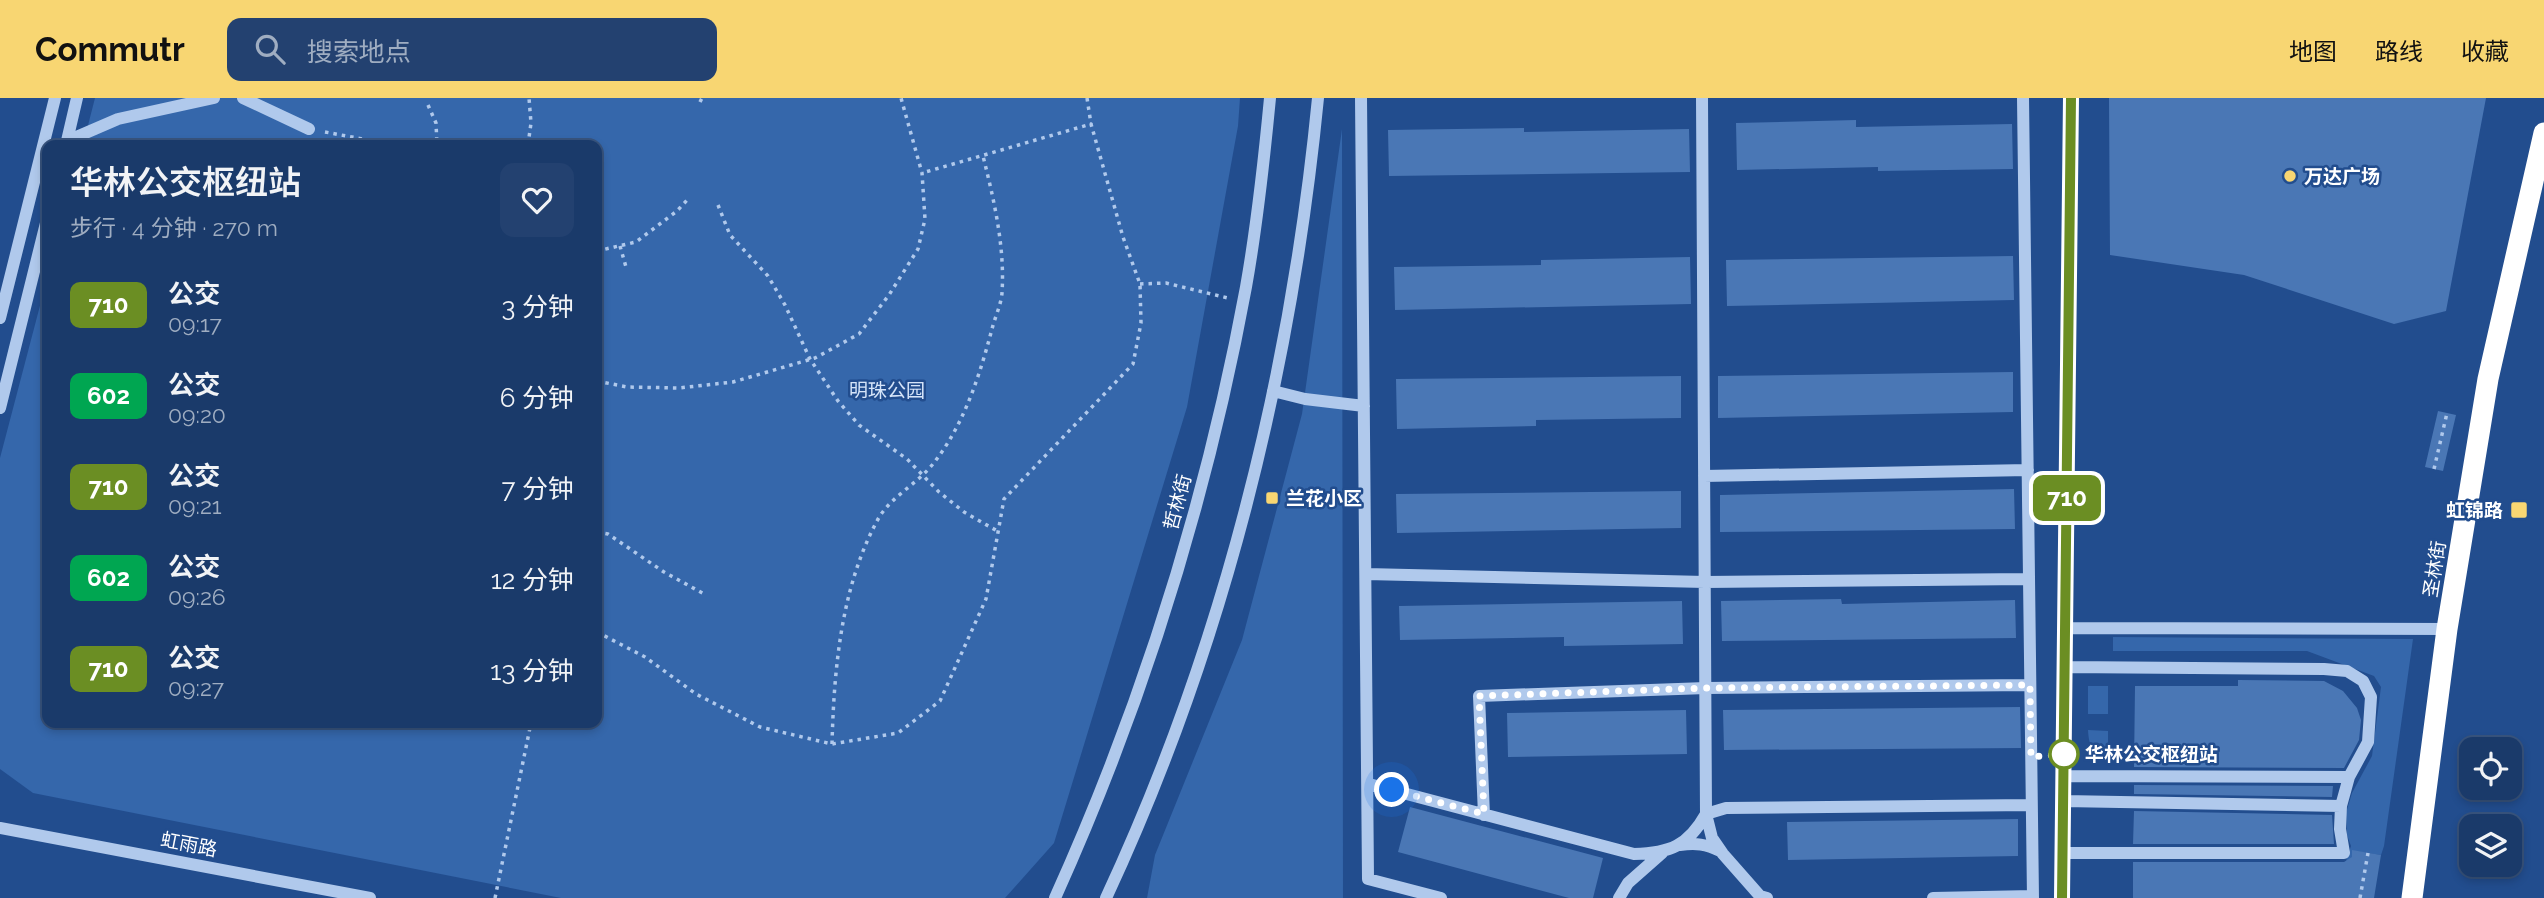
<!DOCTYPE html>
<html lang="zh">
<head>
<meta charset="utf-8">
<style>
  :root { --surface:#1a3a6a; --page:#234170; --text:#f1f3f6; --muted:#9fadc1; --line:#38547e; --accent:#f8d672 }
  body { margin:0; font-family:Raleway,"Noto Sans SC",sans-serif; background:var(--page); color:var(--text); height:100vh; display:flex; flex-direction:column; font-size:26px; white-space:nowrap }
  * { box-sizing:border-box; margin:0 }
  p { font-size:23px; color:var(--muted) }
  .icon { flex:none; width:38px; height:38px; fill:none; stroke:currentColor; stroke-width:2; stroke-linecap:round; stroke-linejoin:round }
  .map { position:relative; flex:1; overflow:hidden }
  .side { position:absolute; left:42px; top:42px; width:560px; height:588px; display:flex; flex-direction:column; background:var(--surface); border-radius:14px; box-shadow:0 4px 10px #0003,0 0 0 2px var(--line) }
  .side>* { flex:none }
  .badge { padding:0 14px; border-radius:10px; font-size:24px; line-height:46px }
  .controls { position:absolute; left:2459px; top:639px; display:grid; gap:14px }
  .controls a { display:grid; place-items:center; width:63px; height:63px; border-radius:14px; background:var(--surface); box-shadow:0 4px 10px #0003,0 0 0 2px var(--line); font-size:35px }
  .you { position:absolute; width:35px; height:35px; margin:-18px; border:5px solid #fff; border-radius:50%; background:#1a73e8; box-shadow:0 0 0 10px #1a73e833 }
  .map>.badge { position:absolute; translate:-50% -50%; box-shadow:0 0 0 4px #fff }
  .round { display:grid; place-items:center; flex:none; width:74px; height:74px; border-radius:14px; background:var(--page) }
  .head { display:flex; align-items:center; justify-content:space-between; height:119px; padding:0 28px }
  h1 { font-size:33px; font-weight:600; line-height:52px }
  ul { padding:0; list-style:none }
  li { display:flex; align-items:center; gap:21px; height:91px; padding:0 28px }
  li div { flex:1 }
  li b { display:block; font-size:26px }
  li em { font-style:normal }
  li .badge { min-width:77px; font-weight:700; text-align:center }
  header { display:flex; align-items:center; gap:42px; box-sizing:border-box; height:98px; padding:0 35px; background:var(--accent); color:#111 }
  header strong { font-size:33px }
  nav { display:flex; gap:38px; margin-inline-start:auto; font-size:24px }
  .search { width:490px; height:63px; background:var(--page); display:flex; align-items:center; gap:18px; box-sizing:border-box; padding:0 24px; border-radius:14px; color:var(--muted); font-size:26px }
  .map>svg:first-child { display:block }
</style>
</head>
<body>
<header>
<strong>Commutr</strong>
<div class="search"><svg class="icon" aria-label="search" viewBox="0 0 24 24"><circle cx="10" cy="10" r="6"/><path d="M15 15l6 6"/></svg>搜索地点</div>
<nav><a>地图</a><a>路线</a><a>收藏</a></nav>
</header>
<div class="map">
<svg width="2544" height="800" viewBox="0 0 2544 800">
  <rect width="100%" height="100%" fill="#224d8e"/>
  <path fill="#3567ab" d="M95 0H1240L1238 28 1187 309 1054 745 1005 800H561L33 695 0 671V360L47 181V625H597V47H83Z
    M1342 31 1343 800H1147L1155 757 1242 542 1302 316Z
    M2113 539 2413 541 2384 748 2381 757 2354 753 2346 800H2334L2351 748 2347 737 2346 715 2352 695 2372 658 2381 589 2374 578 2307 553H2113Z
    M2088 588H2108V616H2088Z
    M2088 632 2108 633V663C2092 656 2089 648 2088 632Z"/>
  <path fill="#4a77b5" d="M2109 0H2486L2446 213 2394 226 2244 177 2110 157Z
    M1856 22V29L2012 26 2013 71 1878 73V69L1737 72 1736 25Z
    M1524 30V34L1689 31 1690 74 1389 78 1388 32Z
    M2013 158 2014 202 1727 208 1726 162Z
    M1690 159 1691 206 1395 212 1394 169 1541 167V162Z
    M2013 274V314L1718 320V278Z
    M1681 278V320L1536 322V328L1397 331 1396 281Z
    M2438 313 2456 317 2443 373 2425 369Z
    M2014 391 2015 431 1720 434V397Z
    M1681 393V430L1397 435 1396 396Z
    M1841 501 1842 506 2015 502 2016 540 1722 543 1721 503Z
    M1682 503 1683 546 1564 548V539L1400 542 1399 508Z
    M2238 582 2324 583 2343 593 2357 610 2361 622 2359 642 2344 670 2134 669 2135 588H2238Z
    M2020 609 2021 650 1724 652 1723 612Z
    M1686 612 1687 656 1508 659 1507 615Z
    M2134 687 2333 688 2332 699 2134 696Z
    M1410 709 1603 760 1593 800H1569L1398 754Z
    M2134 713 2332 717 2334 746H2133Z
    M2018 721V758L1788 762 1787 724Z
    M2352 752 2381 757 2374 800H2133V764H2344L2352 759Z"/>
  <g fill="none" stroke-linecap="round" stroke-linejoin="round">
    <path stroke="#b0c9ec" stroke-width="3.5" stroke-dasharray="3.5 5" stroke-linecap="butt" d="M1087 0 1091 26
      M700 4 702 0
      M428 7 436 25 437 47
      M325 34 395 47
      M528 47 531 25 529 0
      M718 107 730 137 768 178 785 207 810 261 838 303 859 327 907 361 939 394 964 414 999 434
      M620 148 626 169
      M597 153 636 144 677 113 689 100
      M1140 186 1166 185 1228 200
      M597 283 627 289 679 290 733 284 815 260 859 236 889 197 918 151 925 121 922 75 901 0
      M2434 371 2447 315
      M597 434 608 436 664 474 706 497
      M597 534 645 559 696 596 760 629 832 646 898 635 940 603 986 501 1004 401 1133 266 1141 225 1140 186 1123 139 1091 26 922 75
      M832 646C834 571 841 490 877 423 890 398 920 385 936 362 965 324 980 276 992 231 995 219 1001 207 1002 195 1005 149 994 102 983 58
      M495 800 531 625
      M2360 800 2368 755"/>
    <path stroke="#b0c9ec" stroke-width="12" d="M243 0 309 31
      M1361 0 1368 781 1441 800
      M2023 0 2033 800
      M67 43 118 21 214 0
      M66 47 77 0
      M0 220 55 0
      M1273 293 1305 301 1364 308
      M0 310 47 121
      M1704 378 2028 372
      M1366 476 1705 484 2029 481
      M2065 530 2447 531
      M2064 678 2349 679
      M1369 686 1634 756C1670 755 1688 748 1706 716L1702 0
      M2064 703 2341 708
      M1484 717 1479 598 1706 590 2030 587
      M0 730 370 800
      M1680 747C1696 745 1706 746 1720 753
      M2063 755H2344L2340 731 2341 708 2349 679 2368 644 2371 599 2363 583 2347 573 2324 571 2065 569
      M1055 800C1143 605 1207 400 1246 189 1257 127 1264 63 1270 0
      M1106 800C1223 549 1291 276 1318 0
      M1619 800 1628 785 1662 755
      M1767 800 1760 798 1723 756 1712 740 1706 716 1726 710 2031 707
      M1933 800 2033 798
      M2062 800 2071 0"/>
    <path stroke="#fff" stroke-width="21" d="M2412 800 2447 531 2488 281 2544 35"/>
  </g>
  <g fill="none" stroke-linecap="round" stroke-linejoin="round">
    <g stroke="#fff" stroke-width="16">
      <path id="line" d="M2062 800 2071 0"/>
    </g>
    <use href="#line" stroke="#6b8e23" stroke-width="10"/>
    <path stroke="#fff" stroke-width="7" stroke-dasharray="0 12.6" d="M1392 692 1484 716 1479 598 1706 590 2030 587 2031 659 2064 656"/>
  </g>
  <g fill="#f8d672" stroke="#224d8e" stroke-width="2.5">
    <circle cx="2290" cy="78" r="7"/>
    <rect x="1265" y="393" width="14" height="14" rx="3.5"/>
    <rect x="2510" y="403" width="18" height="18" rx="3.5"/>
  </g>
  <circle fill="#fff" stroke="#6b8e23" stroke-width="3.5" cx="2064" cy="656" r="14"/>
  <g text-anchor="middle" stroke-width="5" stroke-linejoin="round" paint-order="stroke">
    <g font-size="19" font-weight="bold" fill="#fff" stroke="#224d8e" text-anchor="start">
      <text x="2304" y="85">万达广场</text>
      <text x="1286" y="407">兰花小区</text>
      <text x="2503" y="419" text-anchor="end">虹锦路</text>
    </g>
    <g font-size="19" fill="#d5e4f9" stroke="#224d8e">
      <text x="887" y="299">明珠公园</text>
    </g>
    <g font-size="19" fill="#fff" stroke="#224d8e">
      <text transform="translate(1177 404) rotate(-75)" y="7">哲林街</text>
      <text transform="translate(2434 471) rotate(-81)" y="7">圣林街</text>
      <text transform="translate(189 746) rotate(11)" y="7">虹雨路</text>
    </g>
    <g font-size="19" font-weight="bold" fill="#fff" stroke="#224d8e" text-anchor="start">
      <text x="2085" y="663">华林公交枢纽站</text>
    </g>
  </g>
</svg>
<div class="controls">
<a><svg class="icon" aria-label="locate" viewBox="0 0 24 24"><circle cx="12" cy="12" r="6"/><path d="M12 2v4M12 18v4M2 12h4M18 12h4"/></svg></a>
<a><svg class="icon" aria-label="layers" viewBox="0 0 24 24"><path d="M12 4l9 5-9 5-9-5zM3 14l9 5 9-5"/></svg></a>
</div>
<div class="you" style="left:1392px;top:692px"></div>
<b class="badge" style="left:2067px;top:400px;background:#6b8e23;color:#fff">710</b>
<section class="side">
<div class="head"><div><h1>华林公交枢纽站</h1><p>步行 · 4 分钟 · 270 m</p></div><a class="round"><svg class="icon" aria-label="heart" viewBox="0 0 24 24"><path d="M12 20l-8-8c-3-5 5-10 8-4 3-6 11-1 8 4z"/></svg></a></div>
<ul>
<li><span class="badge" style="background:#6b8e23;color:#fff">710</span><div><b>公交</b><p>09:17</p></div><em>3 分钟</em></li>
<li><span class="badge" style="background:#00a651;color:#fff">602</span><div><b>公交</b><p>09:20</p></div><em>6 分钟</em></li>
<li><span class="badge" style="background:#6b8e23;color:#fff">710</span><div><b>公交</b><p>09:21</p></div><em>7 分钟</em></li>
<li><span class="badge" style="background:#00a651;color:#fff">602</span><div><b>公交</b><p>09:26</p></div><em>12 分钟</em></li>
<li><span class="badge" style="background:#6b8e23;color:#fff">710</span><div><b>公交</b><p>09:27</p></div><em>13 分钟</em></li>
</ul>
</section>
</div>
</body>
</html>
